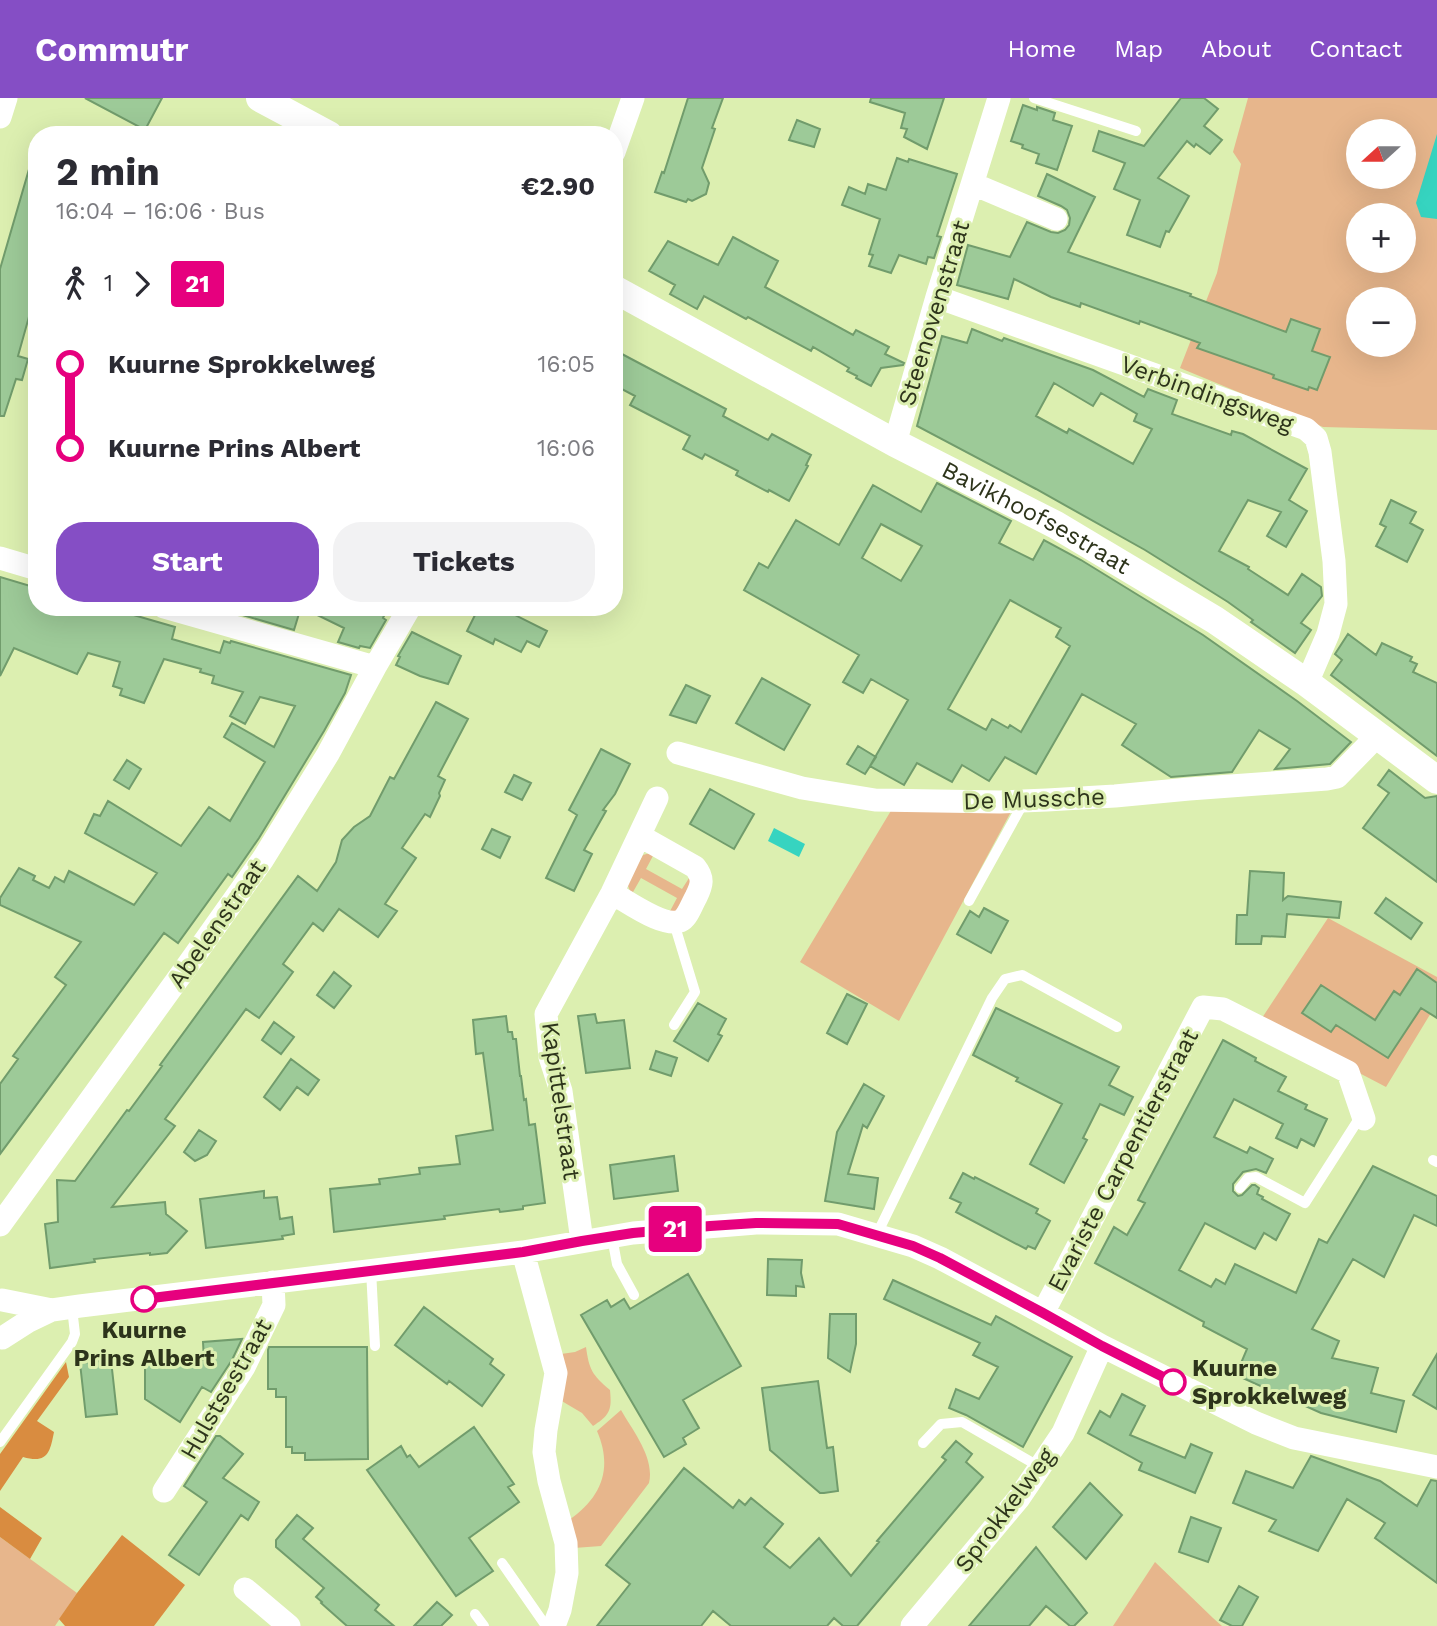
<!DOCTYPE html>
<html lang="en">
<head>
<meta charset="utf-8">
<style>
  :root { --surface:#fff; --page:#f2f2f3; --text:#2b2b33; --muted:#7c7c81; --accent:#854ec5 }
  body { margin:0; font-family:"Work Sans",sans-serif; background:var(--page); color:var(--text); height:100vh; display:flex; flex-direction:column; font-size:26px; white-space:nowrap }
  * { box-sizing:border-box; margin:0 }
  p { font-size:23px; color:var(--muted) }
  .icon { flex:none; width:38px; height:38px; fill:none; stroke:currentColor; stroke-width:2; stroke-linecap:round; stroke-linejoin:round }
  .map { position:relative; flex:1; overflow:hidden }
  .side { position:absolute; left:28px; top:28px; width:595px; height:490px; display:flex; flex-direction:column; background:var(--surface); border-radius:28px; box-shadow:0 7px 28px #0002 }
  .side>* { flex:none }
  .badge { padding:0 14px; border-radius:5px; font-size:24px; line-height:46px }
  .needle { width:46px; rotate:249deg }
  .tools { position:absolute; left:1346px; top:21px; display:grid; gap:14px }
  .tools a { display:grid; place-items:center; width:70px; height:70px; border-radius:50%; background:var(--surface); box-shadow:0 7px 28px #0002; font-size:35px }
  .map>.badge { position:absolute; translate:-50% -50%; box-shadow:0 0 0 4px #fff }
  .legs { display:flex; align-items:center; gap:10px; height:77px; padding:0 28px; font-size:23px }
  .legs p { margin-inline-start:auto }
  .summary { display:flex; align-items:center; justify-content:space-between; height:119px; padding:0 28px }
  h1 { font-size:38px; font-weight:700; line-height:52px }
  .action { display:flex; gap:14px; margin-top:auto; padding:14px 28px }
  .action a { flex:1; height:80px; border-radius:28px; background:var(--accent); color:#fff; font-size:28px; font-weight:700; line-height:80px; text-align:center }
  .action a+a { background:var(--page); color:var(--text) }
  ul { padding:0 28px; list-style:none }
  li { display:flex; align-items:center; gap:24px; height:84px; font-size:26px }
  li i { display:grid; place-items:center; width:10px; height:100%; margin:0 9px; background:currentColor }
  li i::after { content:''; width:18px; height:18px; margin:-9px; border:5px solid; border-radius:50%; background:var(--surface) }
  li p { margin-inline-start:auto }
  li:first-child i { background:linear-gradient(#0000 50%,currentColor 0) }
  li:last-child i { background:linear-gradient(currentColor 50%,#0000 0) }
  header { display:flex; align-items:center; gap:42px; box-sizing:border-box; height:98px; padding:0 35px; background:var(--accent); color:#fff }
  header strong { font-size:33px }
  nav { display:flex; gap:38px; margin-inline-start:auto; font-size:24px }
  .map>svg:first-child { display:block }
</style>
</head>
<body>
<header>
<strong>Commutr</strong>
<nav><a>Home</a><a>Map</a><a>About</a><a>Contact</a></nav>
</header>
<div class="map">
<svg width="1437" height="1528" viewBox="0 0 1437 1528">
  <rect width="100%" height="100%" fill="#dcefb0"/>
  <path fill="#e7b68c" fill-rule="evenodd" d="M1248 0H1437V332L1323 329 1180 270 1217 175 1241 66 1233 54ZM1358 33H1404V79H1358ZM1358 117H1404V163H1358ZM1358 201H1404V247H1358Z
    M1013 710 899 923 800 864 892 711Z
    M650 755 654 756 646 771 682 791 691 777 694 779 680 815H669L677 800 641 780 633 794 630 793 627 785 643 757Z
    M1328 820 1437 879V905L1386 989 1260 923Z
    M586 1249C589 1271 592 1277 610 1292 612 1312 610 1317 593 1328L582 1315 560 1302 561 1256 575 1254Z
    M621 1312C633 1333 655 1360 649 1385L601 1448 574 1450 569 1422C602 1399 613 1370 597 1333Z
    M0 1439 77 1495 55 1528H0Z
    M1155 1464 1213 1520 1222 1528H1113Z"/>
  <path fill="#d98c40" d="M66 1264 69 1279 37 1323 54 1334C50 1354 48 1366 23 1359L0 1393V1356Z
    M0 1409 42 1440 30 1461 0 1439Z
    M122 1437 185 1487 154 1528H65L59 1521 77 1495Z"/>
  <path fill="#36d4c0" d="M1437 36V121L1421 119 1416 105Z
    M774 730 805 746 799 759 768 743Z"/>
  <path fill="#9dca98" stroke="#719c6c" stroke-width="2" fill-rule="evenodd" d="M85 0H162L145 32Z
    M688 0H723L712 30 715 31 702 70 709 85 706 96 692 103 688 101 686 104 655 94 662 74 664 75Z
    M871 0H944L927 51 904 39 907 31 901 30 905 15 870 4Z
    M1181 0H1204L1218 11 1204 28 1222 42 1210 56 1196 46 1194 49 1187 43 1158 80 1189 98 1169 134 1166 133 1160 149 1127 137 1140 102 1114 91 1125 65 1093 53 1099 33 1144 48Z
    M1023 7 1037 12V9L1055 15 1053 22 1072 28 1057 72 1036 65 1039 56 1022 50 1023 47 1011 43Z
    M797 22 820 31 814 49 789 42Z
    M897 60 908 64 909 61 957 76 937 138 941 139 934 160 928 159 926 166 899 157 891 175 869 168 873 157 869 156 880 121 842 107 849 89 865 96 868 86 886 92Z
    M32 61 37 62V190L18 258 28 261 22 282 16 281 4 318H0V171Z
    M1047 76 1095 99 1068 154 1191 196 1190 198 1286 234 1291 221 1320 231 1312 253 1330 259 1317 292 1309 289 1308 292 1273 280 1274 277 1197 250 1200 245 1140 223 1139 226 1081 205 1080 209 1051 199 1014 181 1008 201 957 187 968 147 1010 159 1027 124 1051 134 1058 135 1065 132 1069 127 1070 120 1067 112 1061 108 1038 98Z
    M733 139 778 163 765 189 853 237 856 232 889 249 885 256 904 265 903 267 881 270 871 288 856 280 857 278 847 273 849 270 813 249 811 253 748 219 746 221 704 198 697 211 670 196 675 187 649 173 668 143 718 167Z
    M972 231 1002 243 1004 240 1093 272 1144 299 1148 291 1177 302 1172 316 1231 337 1232 333 1243 336 1307 371 1289 402 1307 413 1286 449 1267 438 1281 414 1248 402 1219 453 1249 469 1248 471 1288 497 1302 476 1321 489 1322 498 1301 525 1311 532 1295 555 1251 524 1253 522 1228 504 1145 452 1036 391 917 328 942 238 967 245ZM1054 285 1093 308 1101 295 1137 316 1134 323 1152 331 1133 366 1069 331 1067 335 1036 318Z
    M620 255 726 311 723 318 768 342 772 336 811 357 806 367 808 368 789 403 769 392 768 394 736 377 738 373 705 356 702 361 683 351 690 338 630 307 635 298 614 287V266Z
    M937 385 1011 423 999 445 1033 462 1044 442 1081 462 1203 537 1297 603 1351 644 1330 666 1275 671 1290 651 1259 632 1232 674 1171 679 1122 647 1136 626 1082 596 1036 676 1005 659 989 683 962 667 952 684 917 665 904 687 870 668 908 602 871 581 863 595 843 584 859 557 744 492 759 465 768 470 796 422 839 447 873 387 921 414ZM881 426 922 448 901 483 862 460ZM1010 502 1061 530 1056 539 1070 548 1021 634 1010 627 1008 630 992 621 986 632 948 611Z
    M1391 402 1416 414 1410 425 1423 432 1407 464 1376 448 1386 429 1380 426Z
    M0 479 37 490V509H106L175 529 172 541 220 555 224 543 230 545 231 543 351 577 345 595 324 633 259 740 232 779 228 776 178 845 164 835 0 1056V986L18 961 13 958 66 887 55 879 81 844 0 807V800L19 770 35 778 33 782 49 790 55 779 64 784 69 773 134 807 157 775 85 735 94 716 100 718 108 703 181 748 209 709 230 723 265 664 224 639 232 625 274 649 295 608 260 599 245 626 230 618 243 594 212 585 214 578 200 574 201 571 164 561 144 605 120 597 122 591 113 588 120 564 88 555 77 576 14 550 0 578Z
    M241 509H388L383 520 386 522 370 550 360 548 359 550 338 544 344 530 301 509 294 532 239 516Z
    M479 509H499L547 533 539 549 527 543 521 554 495 541 493 546 467 533Z
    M412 534 461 558 448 586 420 578 396 567 400 559 398 558Z
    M1348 536 1376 557 1382 545 1412 559 1410 563 1417 566 1413 574 1437 585V658L1331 577 1342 562 1335 556Z
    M762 580 810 607 784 652 736 625Z
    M686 587 710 598 696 625 670 617Z
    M436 604 468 621 438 678 445 682 439 695 440 698 430 719 425 716 402 750 416 760 385 806 397 813 378 839 339 811 323 833 313 825 283 866 293 874 259 920 246 911 165 1021 175 1028 112 1109 165 1104 166 1116 187 1133 167 1155 150 1157V1155L94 1161 95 1164 50 1170 45 1126 58 1124 57 1082 75 1083 127 1012 129 1013 162 968 160 967 298 778 317 793 336 764 342 742 354 729 370 718 390 679 394 681Z
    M858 648 876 659 865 676 847 666Z
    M601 651 630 666 615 696 603 712 606 713 584 752 592 756 574 793 546 780 577 717 569 712Z
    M127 662 141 671 129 691 114 682Z
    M1389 672 1425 700 1437 698V784L1363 730 1389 695 1378 687Z
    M514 677 531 685 522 702 505 694Z
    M710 691 754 716 734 751 690 726Z
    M492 731 510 739 500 760 482 751Z
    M1250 773 1284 775 1283 802 1288 798 1341 804 1339 820 1287 816 1285 839 1262 838 1261 846H1236L1237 817H1247Z
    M1386 800 1422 825 1411 841 1375 815Z
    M984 810 1008 823 991 855 957 836 970 813 979 819Z
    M1417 871 1437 885V920L1421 910 1388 960 1336 927 1331 934 1302 915 1321 887 1375 922 1394 893 1400 897Z
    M334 874 351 888 334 910 317 897Z
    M847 896 867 906 847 946 827 935Z
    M698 905 726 921 718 936 722 938 708 963 674 943Z
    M996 910 1119 969 1109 987 1133 999 1124 1017 1100 1006 1083 1040 1087 1042 1064 1085 1030 1066 1062 1006 1016 983 1018 980 973 957Z
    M595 916 597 925 624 922 630 970 586 975 578 918Z
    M506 918 508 934H512L513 941H516L520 978H521L524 1002 526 1001 529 1027 535 1026 545 1105 523 1108V1111L500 1114 499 1111 444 1118 445 1121 334 1134 330 1091 380 1086 379 1081 420 1076 419 1070 460 1066 456 1038 493 1032 483 955 476 956 473 922Z
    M274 924 294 939 281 956 262 942Z
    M1223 942 1256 960 1255 963 1286 979 1278 993 1307 1007 1305 1011 1327 1021 1314 1048 1301 1041 1297 1050 1276 1040 1283 1026 1234 1001 1214 1039 1247 1055 1250 1049 1273 1061 1266 1075 1256 1071 1243 1074 1233 1086V1093L1238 1098 1242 1097 1252 1087H1255L1259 1090 1257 1096 1263 1099 1262 1101 1290 1116 1276 1142 1264 1135 1255 1151 1205 1125 1179 1172 1211 1189 1216 1181 1225 1186 1235 1166 1296 1195 1319 1141 1327 1145 1373 1068 1437 1098V1128L1414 1117 1384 1179 1353 1161 1312 1231 1339 1243 1332 1260 1378 1270 1371 1295 1404 1303 1396 1334 1321 1315 1236 1277 1247 1251 1203 1228 1204 1224 1095 1165 1114 1129 1127 1137 1145 1105 1138 1102Z
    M656 953 677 960 671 978 650 971Z
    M291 961 319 982 308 997 297 989 280 1012 264 999Z
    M864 986 884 998 867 1030 863 1027 848 1076 878 1080 874 1111 825 1103 837 1034Z
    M199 1032 216 1043 207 1057 195 1063 184 1054Z
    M674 1058 678 1093 614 1101 610 1067Z
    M963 1075 974 1081 975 1079 1038 1111 1036 1115 1050 1123 1035 1151 1028 1148 1026 1151 956 1114 961 1105 950 1100Z
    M264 1093V1100L277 1099 280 1121 292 1119 294 1136 282 1138 283 1141 206 1150 200 1101Z
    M768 1161 802 1162 801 1175 804 1189 796 1188V1198L767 1197Z
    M688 1176 741 1268 683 1302 699 1330 683 1340 686 1346 664 1359 581 1217 607 1202 611 1209 624 1201 630 1211Z
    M893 1182 991 1227 996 1218 1072 1259 1023 1349 966 1317 949 1310 956 1291 979 1301 998 1269 973 1257 980 1245 884 1201Z
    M424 1209 493 1261 490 1266 504 1277 482 1308 449 1283 447 1286 395 1247Z
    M830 1216H856V1246L850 1274 828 1260Z
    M242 1241 232 1262 211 1294 202 1289 180 1324 145 1301V1261L204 1262 203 1244Z
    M269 1249H367L368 1361 305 1362V1355H292V1349H286V1299H276V1291H268V1252Z
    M1437 1256V1311L1413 1297Z
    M111 1262 117 1316 86 1319 80 1265Z
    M818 1283 827 1350 833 1349 838 1393 824 1395H820L770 1352 762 1290Z
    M1122 1296 1145 1308 1130 1337 1185 1360 1191 1346 1212 1355 1195 1395 1139 1372 1142 1365 1088 1335 1100 1313 1110 1319Z
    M474 1329 514 1386 508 1389 519 1404 469 1440 493 1473 456 1498 367 1372 401 1348 407 1359 410 1357 419 1369Z
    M216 1338H220L243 1356 223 1380 259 1404 248 1422 241 1417 199 1477 169 1457 207 1404 184 1388Z
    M956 1343 972 1356 966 1364 983 1379 857 1528H843L834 1520 827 1528H731L713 1513 701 1528H597L630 1486 606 1467 684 1370 733 1410 739 1402 745 1407 751 1400 783 1426 764 1449 790 1470 819 1440 851 1478 879 1444 877 1443 946 1362 942 1359Z
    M1311 1358 1380 1383 1417 1408 1431 1382 1437 1383V1485L1375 1440 1385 1425 1347 1401 1318 1453 1269 1433 1276 1422 1233 1405 1246 1373 1293 1390Z
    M1090 1385 1122 1417 1086 1461 1053 1429Z
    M297 1417 313 1430 303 1441 379 1507 375 1512 394 1528H347L321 1505 322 1504 316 1499 324 1490 276 1449V1442Z
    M1191 1419 1221 1430 1208 1464 1179 1454Z
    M1036 1449 1087 1515 1074 1528H1070L1046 1508 1029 1528H969Z
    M1239 1488 1258 1499 1242 1528H1232L1220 1522Z
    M437 1504 452 1517 441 1528H414Z"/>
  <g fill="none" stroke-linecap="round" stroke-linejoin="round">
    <path stroke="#fff" stroke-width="10" d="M1034 0 1136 33
      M969 803 1020 711 1021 703
      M674 927 695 894 674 825
      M1433 1062 1437 1064
      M1240 1090 1248 1080 1256 1079 1305 1105 1362 1016
      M877 1136 992 900 1005 881 1022 877 1117 929
      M612 1139 617 1166 634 1197
      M371 1172 375 1248
      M0 1344 72 1244 75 1236 72 1210
      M923 1345 941 1326 962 1324 1040 1369
      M502 1465 546 1528
      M475 1516 484 1528"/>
    <path stroke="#fff" stroke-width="23" d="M0 19 6 0
      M614 54 633 0
      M973 86 1056 121
      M937 199 1306 331 1316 340 1320 354 1334 463 1336 506 1328 536 1307 585
      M895 345 937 199 999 0
      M0 460 37 471
      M164 509 375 569
      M678 655 802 690 875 702 1000 704 1047 702 1115 698 1189 691 1327 681 1337 679 1377 638
      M612 795C627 803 666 832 682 822 688 818 692 806 696 799 702 787 704 780 695 769L640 738
      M0 1127 185 871 263 761 328 656 375 569 410 509
      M582 1143 561 993 550 959 546 916 612 795 657 700
      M523 1154 556 1275 546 1332 544 1354 549 1383 566 1445 567 1475 560 1512 554 1528
      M2 1202 52 1212
      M1043 1215 1203 909 1223 911 1348 974 1364 1021
      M2 1240 27 1224 52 1212 80 1208 523 1154 633 1135 756 1125 838 1126 913 1148 940 1160 1043 1215 1102 1248 1256 1325 1294 1340 1437 1369
      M164 1393 244 1269 274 1207 273 1184
      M245 1491 289 1528
      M912 1528 1019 1400 1063 1335 1102 1248"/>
    <g stroke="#fff" stroke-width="28">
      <path d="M260 0 329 37"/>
      <path id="s1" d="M614 191 895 345 1056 427 1215 522 1307 585 1437 682"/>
    </g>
  </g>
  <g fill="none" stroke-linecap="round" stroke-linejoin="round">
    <g stroke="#fff" stroke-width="16">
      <path id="line-1" d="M144 1201 523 1154 582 1143 633 1135 710 1128 756 1125 838 1126 913 1148 940 1160 1043 1215 1102 1248 1173 1284"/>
    </g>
    <use href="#line-1" stroke="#e6007e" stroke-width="10"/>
  </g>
  <g fill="#fff" stroke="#e6007e" stroke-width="3.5">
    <circle cx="144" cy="1201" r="12"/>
    <circle cx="1173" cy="1284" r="12"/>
  </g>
  <g text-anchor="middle" stroke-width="6" stroke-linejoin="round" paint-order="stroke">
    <g font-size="24" fill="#2d341b" stroke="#dcefb0">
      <text transform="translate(934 215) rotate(-73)" y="8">Steenovenstraat</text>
      <text transform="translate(1207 296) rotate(20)" y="8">Verbindingsweg</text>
      <text dy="8" stroke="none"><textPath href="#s1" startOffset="480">Bavikhoofsestraat</textPath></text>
      <text transform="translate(1034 701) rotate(-2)" y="8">De Mussche</text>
      <text transform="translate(217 826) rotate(-55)" y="8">Abelenstraat</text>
      <text transform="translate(561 1003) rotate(82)" y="8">Kapittelstraat</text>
      <text transform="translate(1123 1062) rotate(-62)" y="8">Evariste Carpentierstraat</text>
      <text transform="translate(226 1291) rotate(-60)" y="8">Hulstsestraat</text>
      <text transform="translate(1005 1412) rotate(-53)" y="8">Sprokkelweg</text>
    </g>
    <g font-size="24" font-weight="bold" fill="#2d341b" stroke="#dcefb0">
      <text x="144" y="1240">Kuurne<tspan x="144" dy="28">Prins Albert</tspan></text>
      <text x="1192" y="1278" text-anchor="start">Kuurne<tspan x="1192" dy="28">Sprokkelweg</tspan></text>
    </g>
  </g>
</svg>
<div class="tools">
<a><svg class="needle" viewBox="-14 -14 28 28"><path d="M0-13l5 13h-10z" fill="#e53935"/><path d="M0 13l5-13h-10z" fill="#7c7c81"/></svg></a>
<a>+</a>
<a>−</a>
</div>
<b class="badge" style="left:675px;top:1131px;background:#e6007e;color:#fff">21</b>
<section class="side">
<div class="summary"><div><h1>2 min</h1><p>16:04 – 16:06 · Bus</p></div><b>€2.90</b></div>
<div class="legs"><svg class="icon" aria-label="walk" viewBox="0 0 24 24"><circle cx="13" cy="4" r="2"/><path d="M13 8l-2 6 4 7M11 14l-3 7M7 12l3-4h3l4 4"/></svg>1<svg class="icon" aria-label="forward" viewBox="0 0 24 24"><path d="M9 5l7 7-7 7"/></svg><b class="badge" style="background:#e6007e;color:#fff">21</b></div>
<ul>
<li><i style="color:#e6007e"></i><b>Kuurne Sprokkelweg</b><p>16:05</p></li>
<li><i style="color:#e6007e"></i><b>Kuurne Prins Albert</b><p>16:06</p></li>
</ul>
<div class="action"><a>Start</a><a>Tickets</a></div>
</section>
</div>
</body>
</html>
